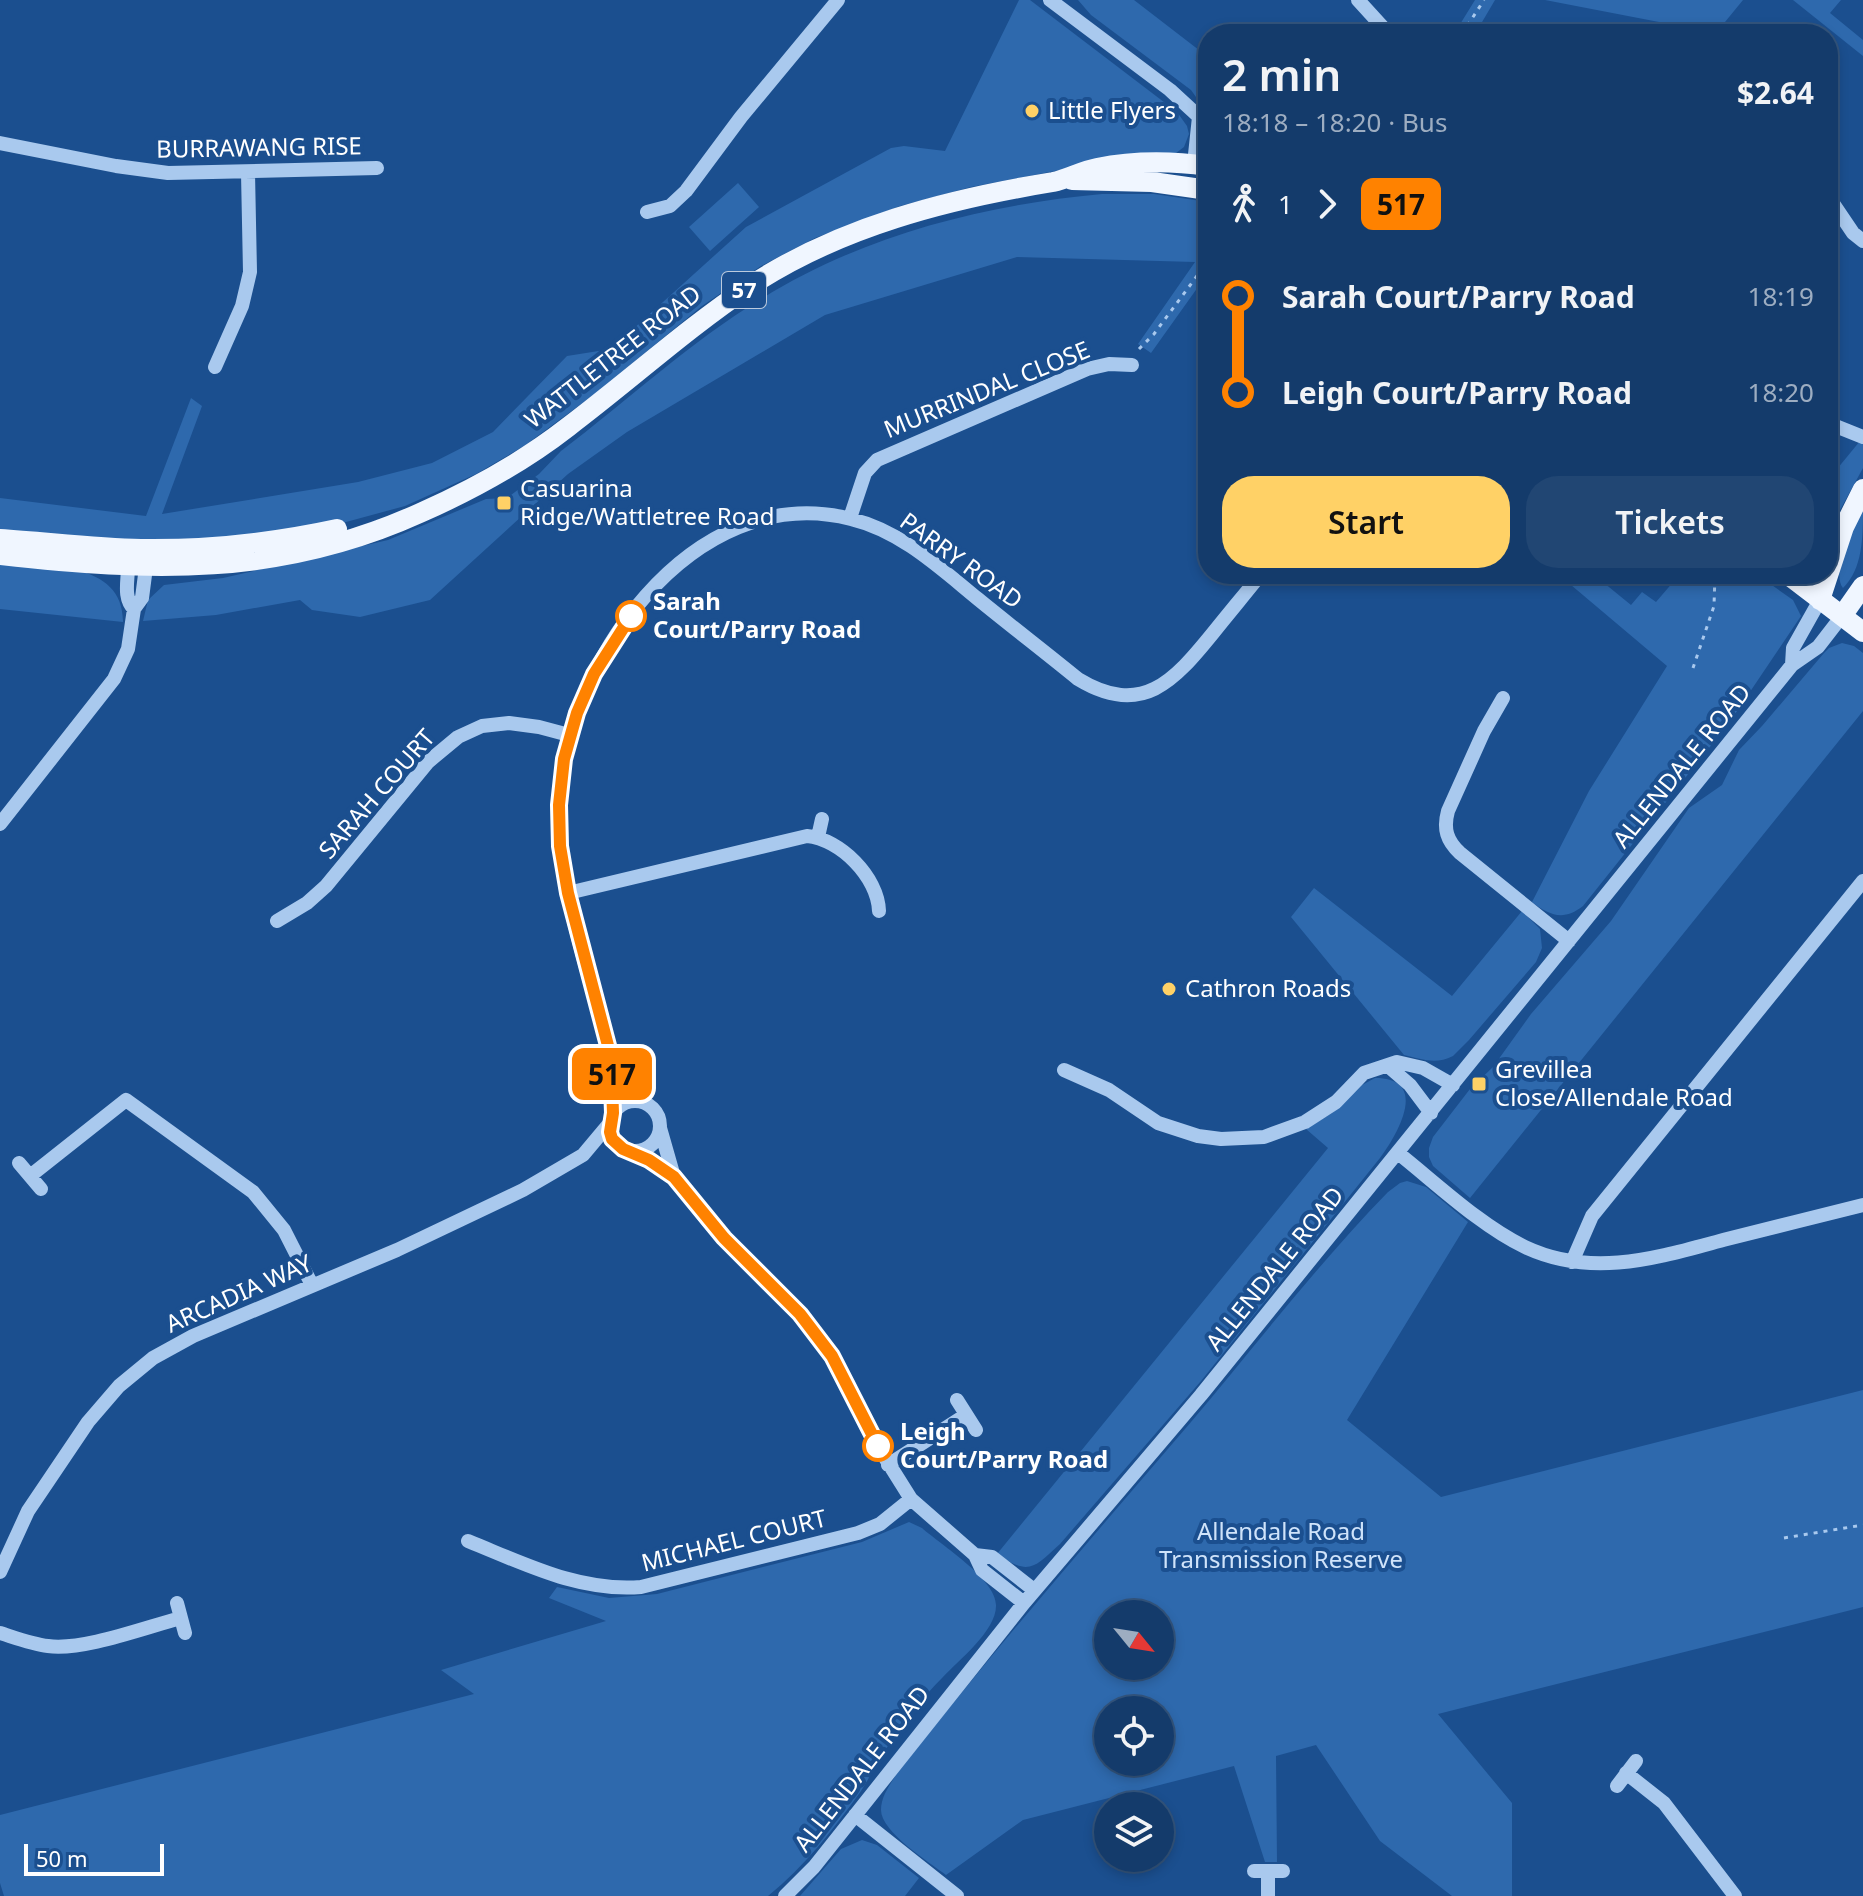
<!DOCTYPE html>
<html lang="en">
<head>
<meta charset="utf-8">
<style>
  :root { --surface:#143b6b; --page:#214673; --text:#f1f3f6; --muted:#9dadc1; --line:#33557e; --accent:#ffd166 }
  body { margin:0; font-family:"Noto Sans",sans-serif; background:var(--page); color:var(--text); height:100vh; display:flex; flex-direction:column; font-size:30px; white-space:nowrap }
  * { box-sizing:border-box; margin:0 }
  p { font-size:26px; color:var(--muted) }
  .icon { flex:none; width:44px; height:44px; fill:none; stroke:currentColor; stroke-width:2; stroke-linecap:round; stroke-linejoin:round }
  .map { position:relative; flex:1; overflow:hidden }
  .panel { position:absolute; left:1198px; top:24px; width:640px; height:560px; display:flex; flex-direction:column; background:var(--surface); border-radius:32px; box-shadow:0 4px 12px #0003,0 0 0 2px var(--line) }
  .panel>* { flex:none }
  .badge { padding:0 16px; border-radius:12px; font-size:28px; line-height:52px }
  .needle { width:52px; rotate:120deg }
  .fabs { position:absolute; left:1094px; top:1600px; display:grid; gap:16px }
  .fabs a { display:grid; place-items:center; width:80px; height:80px; border-radius:50%; background:var(--surface); box-shadow:0 4px 12px #0003,0 0 0 2px var(--line); font-size:40px }
  .scale { position:absolute; left:24px; bottom:20px; width:140px; box-sizing:border-box; padding-left:8px; border:4px solid #fff; border-top:0; font-size:22px; line-height:28px; white-space:nowrap; color:#fff; -webkit-text-stroke:6px #1b4f8f; paint-order:stroke }
  .map>.badge { position:absolute; translate:-50% -50%; box-shadow:0 0 0 4px #fff }
  .legs { display:flex; align-items:center; gap:12px; height:88px; padding:0 24px; font-size:26px }
  .legs p { margin-inline-start:auto }
  .headline { display:flex; align-items:center; justify-content:space-between; height:136px; padding:0 24px }
  h1 { font-size:44px; font-weight:600; line-height:60px }
  .action { display:flex; gap:16px; margin-top:auto; padding:16px 24px }
  .action a { flex:1; height:92px; border-radius:32px; background:var(--accent); color:#111; font-size:32px; font-weight:600; line-height:92px; text-align:center }
  .action a+a { background:var(--page); color:var(--text) }
  ul { padding:0 24px; list-style:none }
  li { display:flex; align-items:center; gap:28px; height:96px; font-size:30px }
  li i { display:grid; place-items:center; width:12px; height:100%; margin:0 10px; background:currentColor }
  li i::after { content:''; width:20px; height:20px; margin:-10px; border:6px solid; border-radius:50%; background:var(--surface) }
  li p { margin-inline-start:auto }
  li:first-child i { background:linear-gradient(#0000 50%,currentColor 0) }
  li:last-child i { background:linear-gradient(currentColor 50%,#0000 0) }
  .map>svg:first-child { display:block }
</style>
</head>
<body>
<div class="map">
<svg width="1863" height="1896" viewBox="0 0 1863 1896">
  <rect width="100%" height="100%" fill="#1b4f8f"/>
  <path fill="#2e69ad" fill-rule="evenodd" d="M1019 0H1030L1177 112 1187 126 1189 134 1184 147 1172 156 1091 164 971 187 900 206 815 238 761 266 702 306 596 393 524 446 476 474 405 506 335 525 193 544 0 535V498L146 516 191 398 202 406 162 514 358 482 432 463 493 432 567 356 611 349 746 227 891 148 904 146 945 151Z
    M1078 0H1134L1208 57V114L1191 90 1091 15Z
    M1475 0H1495L1475 34H1454Z
    M1545 0H1743L1716 33Z
    M1793 0H1841L1830 13 1863 40V56Z
    M738 183 759 207 710 251 689 227Z
    M1102 194H1154L1208 202V273L1151 353 1138 344 1195 262 1017 257 825 315 627 432 568 474 430 600 360 617 312 610 300 600 216 615 143 621 148 600 164 585 223 578 388 540 486 499 507 498 539 474 561 451C627 401 690 342 761 299 864 235 983 205 1102 194Z
    M1860 441 1863 442V468L1828 532V480Z
    M1863 507C1863 536 1863 569 1843 588 1830 572 1855 526 1863 507Z
    M0 560C45 566 124 561 123 622L0 609Z
    M1558 574H1593L1631 605 1642 592 1656 602 1680 574H1756L1793 600 1801 616 1729 723 1583 906C1564 921 1550 916 1532 902L1589 791 1667 666Z
    M1842 643 1854 646 1863 653V711L1470 1198 1433 1166 1429 1157V1148L1433 1137 1470 1089 1493 1067 1531 1014 1611 921 1689 808 1722 785 1739 750 1762 726 1824 653 1829 648Z
    M1314 888 1452 996 1522 911 1540 929 1542 948 1536 962 1469 1040 1453 1056C1435 1065 1422 1059 1404 1055L1291 917Z
    M1375 1078C1430 1078 1398 1134 1380 1158L1201 1381 1060 1544C1034 1568 1029 1576 997 1554L1328 1148 1306 1129 1332 1113 1362 1085Z
    M1407 1181 1426 1187 1468 1222 1347 1420 1441 1497 1863 1390V1607L1438 1714 1512 1803V1896H1452L1380 1841 1316 1745 1276 1756 1277 1862H1265L1234 1766 1023 1820 946 1875C929 1862 881 1832 881 1810 881 1797 889 1786 896 1775 990 1654 1091 1539 1191 1422 1256 1345 1317 1265 1388 1192L1400 1183ZM1108 1614H1160V1666H1108ZM1108 1710H1160V1762H1108Z
    M909 1522 922 1528C941 1545 996 1579 996 1605 997 1630 959 1660 943 1677 922 1698 902 1724 886 1749 877 1762 870 1777 861 1791 834 1829 804 1867 768 1896H4L0 1883V1815L474 1694 441 1670 606 1621 549 1598 557 1587 609 1598 657 1594 862 1542Z
    M862 1840 877 1845 919 1878 905 1896H800L841 1849Z"/>
  <g fill="none" stroke-linecap="round" stroke-linejoin="round">
    <path stroke="#a9c9ee" stroke-width="3" stroke-dasharray="4 6" stroke-linecap="butt" d="M1462 34 1484 0
      M1139 349 1154 334 1208 261
      M1693 668 1714 606 1715 574
      M1784 1538 1863 1525"/>
    <path stroke="#a9c9ee" stroke-width="14" d="M1050 0 1170 90 1208 125
      M1358 0 1389 34
      M0 143 116 166 168 173 377 168
      M1194 164 1199 117
      M1828 196 1853 233 1863 241
      M647 212 670 206 686 191 741 117 838 0
      M215 367 242 306 250 272 248 173
      M1828 423 1863 437
      M850 518 865 473 877 460 1087 369 1109 364 1132 365
      M128 567C128 581 123 598 134 609
      M134 609 142 598 146 567
      M1792 665 1793 648 1820 600
      M1503 698 1484 731 1448 811C1443 829 1447 841 1460 853L1569 941
      M0 824 114 679 128 649 134 609
      M818 837 822 819
      M568 893 807 836C840 839 878 877 879 911
      M277 921 307 903 326 886 428 762 458 737 482 726 509 723 539 727 569 735
      M611 1058 647 1104
      M1388 1066 1410 1085 1431 1113
      M1064 1070 1109 1090 1158 1123 1198 1136 1221 1139 1264 1137 1305 1122 1336 1102 1364 1073 1397 1062 1423 1068 1453 1085
      M610 1126a25 25 0 1 1 50 0a25 25 0 1 1-50 0Z
      M613 1113C613 1095 614 1076 611 1058 608 1039 600 1019 595 1000 578 938 558 874 559 810 560 668 692 478 851 519 901 531 940 568 978 599 1011 626 1045 652 1078 679 1142 718 1174 681 1213 633 1229 613 1245 594 1261 574
      M660 1128 674 1177 707 1220 785 1298 820 1338 848 1384 879 1448 911 1499 975 1555 982 1570 1024 1603
      M631 1151 674 1177
      M1398 1153C1437 1184 1481 1226 1525 1247 1593 1279 1659 1257 1727 1239 1772 1228 1818 1216 1863 1205
      M19 1163 41 1189
      M30 1176 126 1100 253 1192 284 1230 312 1285
      M1572 1262 1592 1216 1863 881
      M957 1400 976 1430
      M888 1465 966 1415
      M468 1541C525 1564 579 1592 641 1587L858 1533 880 1524 911 1499
      M975 1555 992 1557 1034 1590
      M0 1572 28 1511 88 1422 119 1386 153 1358 193 1336 397 1250 523 1190 583 1155 609 1124
      M177 1603 185 1633
      M0 1633C16 1638 32 1644 48 1646 83 1651 146 1627 181 1618
      M1626 1773 1664 1803 1735 1896
      M1617 1786 1636 1761
      M855 1815 957 1896
      M1254 1871H1283
      M785 1896 814 1867 1024 1603 1201 1395 1792 665 1818 647 1842 616
      M1268 1896V1871"/>
    <path stroke="#f0f6ff" stroke-width="20" d="M1072 180 1152 182 1208 190
      M0 539C47 542 94 548 141 549 208 550 272 543 337 529
      M0 555C150 572 279 577 420 513 472 490 523 462 568 427 629 381 686 329 750 286 839 227 948 199 1053 182 1068 179 1081 171 1097 168 1132 161 1172 161 1208 166
      M1787 574 1863 632
      M1820 600 1844 527 1863 489
      M1842 616 1863 586"/>
  </g>
  <g fill="none" stroke-linecap="round" stroke-linejoin="round">
    <g stroke="#fff" stroke-width="18">
      <path id="line-1" d="M631 616 594 674 577 713 564 759 559 805 560 846 568 893 611 1057 613 1113 610 1132 612 1139 623 1149 649 1160 674 1177 724 1238 800 1314 832 1356 878 1446"/>
    </g>
    <use href="#line-1" stroke="#ff8200" stroke-width="12"/>
  </g>
  <g fill="#ffd166" stroke="#1b4f8f" stroke-width="3">
    <circle cx="1032" cy="111" r="8"/>
    <rect x="496" y="495" width="16" height="16" rx="4"/>
    <circle cx="1169" cy="989" r="8"/>
    <rect x="1471" y="1076" width="16" height="16" rx="4"/>
  </g>
  <g fill="#fff" stroke="#ff8200" stroke-width="4">
    <circle cx="631" cy="616" r="14"/>
    <circle cx="878" cy="1446" r="14"/>
  </g>
  <g text-anchor="middle" stroke-width="8" stroke-linejoin="round" paint-order="stroke">
    <rect fill="#1b4f8f" stroke="#bbcadd" stroke-width="2" x="722" y="272" width="44" height="36" rx="6"/>
    <g font-size="22" font-weight="bold" fill="#fff">
      <text x="744" y="298">57</text>
    </g>
    <g font-size="24" fill="#fff" stroke="#1b4f8f" text-anchor="start">
      <text x="1048" y="119">Little Flyers</text>
      <text x="520" y="497">Casuarina<tspan x="520" dy="28">Ridge/Wattletree Road</tspan></text>
      <text x="1185" y="997">Cathron Roads</text>
      <text x="1495" y="1078">Grevillea<tspan x="1495" dy="28">Close/Allendale Road</tspan></text>
    </g>
    <g font-size="24" fill="#fff" stroke="#1b4f8f">
      <text transform="translate(259 148) rotate(-1)" y="8">BURRAWANG RISE</text>
      <text transform="translate(613 357) rotate(-38)" y="8">WATTLETREE ROAD</text>
      <text transform="translate(987 390) rotate(-22)" y="8">MURRINDAL CLOSE</text>
      <text transform="translate(961 561) rotate(36)" y="8">PARRY ROAD</text>
      <text transform="translate(1682 766) rotate(-51)" y="8">ALLENDALE ROAD</text>
      <text transform="translate(377 794) rotate(-49)" y="8">SARAH COURT</text>
      <text transform="translate(1275 1269) rotate(-51)" y="8">ALLENDALE ROAD</text>
      <text transform="translate(239 1294) rotate(-24)" y="8">ARCADIA WAY</text>
      <text transform="translate(734 1541) rotate(-14)" y="8">MICHAEL COURT</text>
      <text transform="translate(862 1769) rotate(-52)" y="8">ALLENDALE ROAD</text>
    </g>
    <g font-size="24" font-weight="bold" fill="#fff" stroke="#1b4f8f" text-anchor="start">
      <text x="653" y="610">Sarah<tspan x="653" dy="28">Court/Parry Road</tspan></text>
      <text x="900" y="1440">Leigh<tspan x="900" dy="28">Court/Parry Road</tspan></text>
    </g>
    <g font-size="24" fill="#cfe3fa" stroke="#1b4f8f">
      <text x="1281" y="1540">Allendale Road<tspan x="1281" dy="28">Transmission Reserve</tspan></text>
    </g>
  </g>
</svg>
<div class="fabs">
<a><svg class="needle" viewBox="-14 -14 28 28"><path d="M0-13l5 13h-10z" fill="#e53935"/><path d="M0 13l5-13h-10z" fill="#9dadc1"/></svg></a>
<a><svg class="icon" aria-label="locate" viewBox="0 0 24 24"><circle cx="12" cy="12" r="6"/><path d="M12 2v4M12 18v4M2 12h4M18 12h4"/></svg></a>
<a><svg class="icon" aria-label="layers" viewBox="0 0 24 24"><path d="M12 4l9 5-9 5-9-5zM3 14l9 5 9-5"/></svg></a>
</div>
<div class="scale">50 m</div>
<b class="badge" style="left:612px;top:1074px;background:#ff8200;color:#111">517</b>
<section class="panel">
<div class="headline"><div><h1>2 min</h1><p>18:18 – 18:20 · Bus</p></div><b>$2.64</b></div>
<div class="legs"><svg class="icon" aria-label="walk" viewBox="0 0 24 24"><circle cx="13" cy="4" r="2"/><path d="M13 8l-2 6 4 7M11 14l-3 7M7 12l3-4h3l4 4"/></svg>1<svg class="icon" aria-label="forward" viewBox="0 0 24 24"><path d="M9 5l7 7-7 7"/></svg><b class="badge" style="background:#ff8200;color:#111">517</b></div>
<ul>
<li><i style="color:#ff8200"></i><b>Sarah Court/Parry Road</b><p>18:19</p></li>
<li><i style="color:#ff8200"></i><b>Leigh Court/Parry Road</b><p>18:20</p></li>
</ul>
<div class="action"><a>Start</a><a>Tickets</a></div>
</section>
</div>
</body>
</html>
